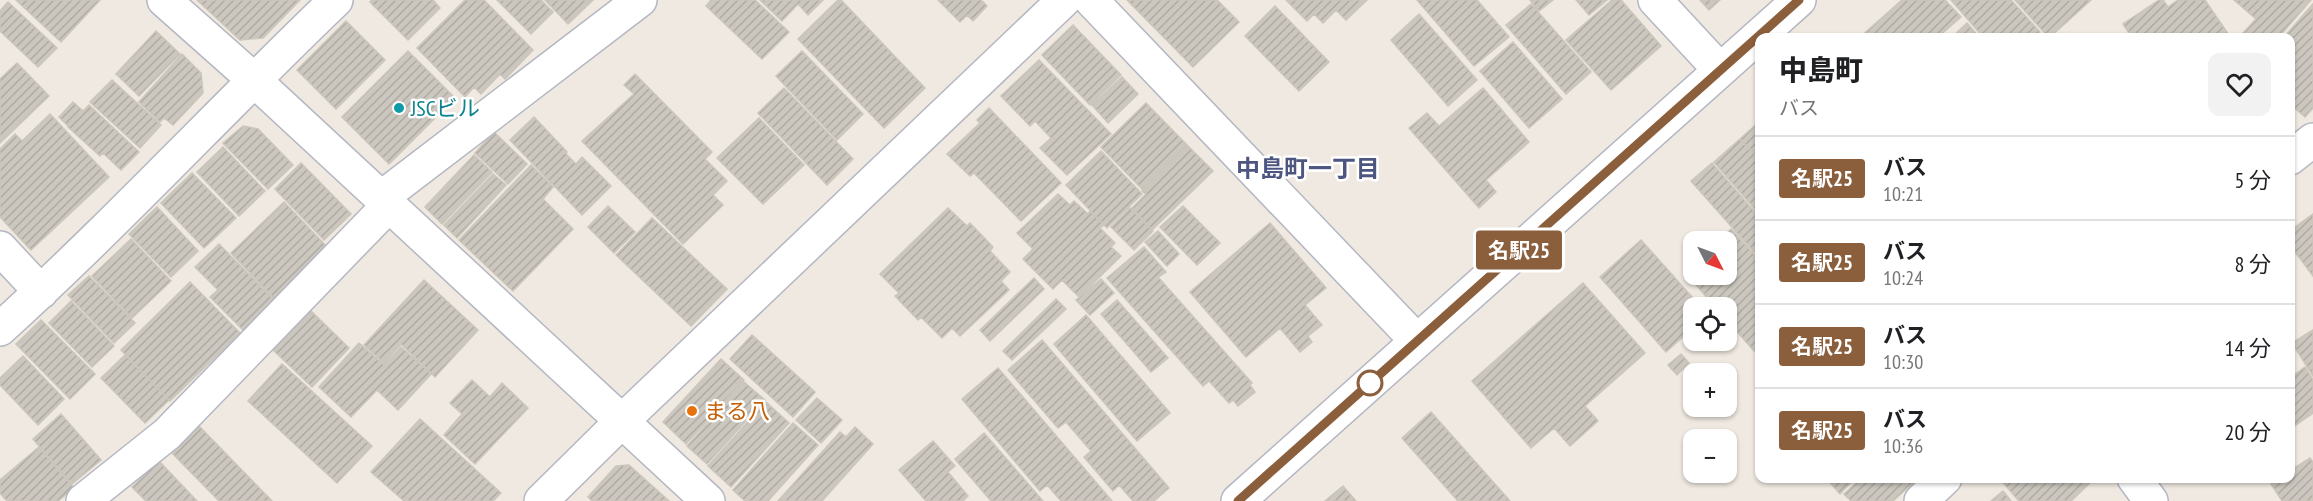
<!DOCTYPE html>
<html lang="ja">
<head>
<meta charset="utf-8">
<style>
  :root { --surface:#fff; --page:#f2f2f2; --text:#202124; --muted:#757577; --line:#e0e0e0 }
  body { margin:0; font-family:"PT Sans Narrow","Noto Sans JP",sans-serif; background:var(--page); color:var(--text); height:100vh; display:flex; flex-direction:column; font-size:22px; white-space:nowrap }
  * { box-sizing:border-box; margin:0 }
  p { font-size:20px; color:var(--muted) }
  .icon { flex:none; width:33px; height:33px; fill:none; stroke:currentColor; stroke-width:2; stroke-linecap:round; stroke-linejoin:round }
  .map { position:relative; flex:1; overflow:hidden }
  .drawer { position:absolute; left:1755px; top:33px; width:540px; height:450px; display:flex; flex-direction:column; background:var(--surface); border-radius:12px; box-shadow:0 2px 4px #0004 }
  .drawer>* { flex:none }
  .badge { padding:0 12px; border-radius:4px; font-size:21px; line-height:39px }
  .needle { width:39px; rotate:132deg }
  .tools { position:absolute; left:1683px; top:231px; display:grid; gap:12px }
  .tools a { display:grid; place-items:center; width:54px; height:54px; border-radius:12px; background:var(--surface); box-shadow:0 2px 4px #0004; font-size:30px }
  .map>.badge { position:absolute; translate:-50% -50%; box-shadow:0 0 0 3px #fff }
  .round { display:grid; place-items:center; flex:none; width:63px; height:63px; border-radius:12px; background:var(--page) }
  .head { display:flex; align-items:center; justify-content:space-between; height:102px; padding:0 24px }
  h1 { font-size:28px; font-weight:800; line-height:45px }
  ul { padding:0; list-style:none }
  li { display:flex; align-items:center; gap:18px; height:84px; padding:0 24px; border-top:2px solid var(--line) }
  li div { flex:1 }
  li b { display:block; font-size:22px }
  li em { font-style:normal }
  li .badge { min-width:66px; font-weight:700; text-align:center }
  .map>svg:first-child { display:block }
</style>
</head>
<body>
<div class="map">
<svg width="2313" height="501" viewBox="0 0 2313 501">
  <defs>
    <pattern id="building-hatch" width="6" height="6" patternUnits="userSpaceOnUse" patternTransform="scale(1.5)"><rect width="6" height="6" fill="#cbc7bf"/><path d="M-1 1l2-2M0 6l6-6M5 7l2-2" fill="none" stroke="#afaba4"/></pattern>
  </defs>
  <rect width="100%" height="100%" fill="#efe9e1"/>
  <path fill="url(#building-hatch)" stroke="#cbc5ba" stroke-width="1.5" d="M16 0H100L61 42Z
    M197 0H300L263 38 240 40Z
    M372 0H433L440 8 408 40 370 2Z
    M465 0H484L533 50 505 79 500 74 481 94 474 87 465 97 417 48Z
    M497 0H541L553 12 531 34Z
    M545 0H593L568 24Z
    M711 0H755L789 32 762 59 706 6Z
    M760 0H823L808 15 798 4 782 21Z
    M838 0H841L925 88 884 128 798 39Z
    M938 0H981L987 6 973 21 967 15 960 22Z
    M1127 0H1217L1239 22 1193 67Z
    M1286 0H1367L1346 20 1336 10 1323 23 1314 14 1307 21Z
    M1417 0H1477L1509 37 1474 66Z
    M1530 0H1553L1539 11Z
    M1576 0H1607L1589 15Z
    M1612 0H1621L1661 46 1611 90 1566 40Z
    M1700 0H1720L1709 10Z
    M1902 0H1945L1961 17 1937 38H1859Z
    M1951 0H2011L2040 32 2034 38H1984Z
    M2015 0H2091L2049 38Z
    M2159 0H2163L2168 7 2178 0H2205L2231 38H2132L2123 24Z
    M2234 0H2311L2278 38H2249L2243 33 2256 19Z
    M8 2 57 48 38 67 0 31V11Z
    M1531 4 1591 72 1566 94 1506 25Z
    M2313 4V108L2305 117 2290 104V38H2283Z
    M1275 6 1329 62 1299 91 1245 36Z
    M1419 14 1477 80 1448 106 1391 40Z
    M346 21 385 60 336 109 297 70Z
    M1967 23 1980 38H1951Z
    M1073 25 1121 75 1090 105 1042 55Z
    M156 31 180 54 139 96 116 74Z
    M1513 42 1562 99 1529 128 1480 71Z
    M408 51 455 98 389 164 342 117Z
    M802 51 863 114 837 140 776 76Z
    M182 54 201 73 203 93 173 125 164 118 160 122 139 102Z
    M1039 60 1111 134 1067 175 1040 148 1051 138 1035 121 1030 126 1001 96Z
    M17 63 49 96 0 143V79Z
    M635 74 712 152 705 159 727 181 713 195 723 205 683 244 582 141 634 94 624 85Z
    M1122 77 1138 94 1108 123 1092 105Z
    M112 80 161 125 140 148 90 102Z
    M784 88 853 159 827 185 758 113Z
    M1483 88 1529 142 1486 180 1496 192 1479 208 1409 128 1427 113 1439 126Z
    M73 102 82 110 68 126 59 117Z
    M1146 103 1187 145 1142 189 1101 147Z
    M89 105 139 152 121 170 103 153 100 156 68 127Z
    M989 108 1061 183 1021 221 974 173 970 176 947 154 980 123 977 120Z
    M50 114 109 177 31 250 0 217V149L15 134 22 141Z
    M534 117 567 152 566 154 576 164 582 157 611 186 582 215 510 140Z
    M759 118 804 165 763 204 717 158Z
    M1760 121V160L1740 139Z
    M243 126 258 129 293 165 268 189 223 143Z
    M494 132 527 164 508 184 475 153Z
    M1740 139 1760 160V215L1714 162Z
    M1188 146 1213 171 1152 230 1132 208 1146 194 1142 191Z
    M223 147 265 191 239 216 197 172Z
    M1101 151 1142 194 1107 228 1066 185Z
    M474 155 492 172 442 224 425 207Z
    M301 163 351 214 324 240 275 189Z
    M1712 163 1760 218V247L1754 252 1691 181Z
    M531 165 553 187 543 199 573 229 513 291 459 240Z
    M192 173 236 218 204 248 161 203Z
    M493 174 506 185 457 238 444 225Z
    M1058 194 1070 205 1074 201 1088 214 1090 211 1104 225 1100 228 1115 243 1111 247 1121 256 1079 297 1062 280 1053 289 1023 259 1033 249 1017 233Z
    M284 202 328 248 275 299 231 253Z
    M608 206 635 232 614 253 588 227Z
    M1183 206 1220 243 1197 265 1160 227Z
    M157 207 198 251 171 277 129 234Z
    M948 208 967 226 970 223 993 247 990 251 1010 272 1001 281 1009 290 960 336 952 328 942 338 921 317 918 320 895 296 899 293 880 274Z
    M1130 208 1153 231 1134 250 1111 227Z
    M2313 214V276L2290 245V231Z
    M652 218 727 289 691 326 616 255Z
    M1270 223 1326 288 1305 305 1322 325 1308 336 1312 342 1300 352 1280 328 1246 357 1190 292Z
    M1731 229 1760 261V346L1754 351 1726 319V308H1716L1684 271 1694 262V274H1726V242H1717Z
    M1158 231 1179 254 1167 266 1145 242Z
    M131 239 171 281 132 318 92 276Z
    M1641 240 1702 308H1694V327L1666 352 1600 277Z
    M219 244 274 300 243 330 210 297 218 290 195 267Z
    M1144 247 1166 272 1158 277 1252 383 1250 385 1255 392 1238 406 1233 400 1229 403 1209 381 1203 386 1107 278Z
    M89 276 135 323 114 343 68 295Z
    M1034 278 1044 289 990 341 980 330Z
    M1101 279 1114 293 1090 315 1076 300Z
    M424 280 478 330 435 377 401 344 384 363 364 345Z
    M190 282 240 333 170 401 121 350Z
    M1583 283 1645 353 1585 406 1598 421 1570 446 1554 428 1531 448 1472 381Z
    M1056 299 1066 309 1012 360 1003 351Z
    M1117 300 1168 358 1151 372 1101 314Z
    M71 301 114 346 92 367 49 323Z
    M310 310 349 348 312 387 272 349Z
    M1086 315 1170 413 1137 441 1054 344Z
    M41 320 95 374 70 399 16 344Z
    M2313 330V376L2292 343Z
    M752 335 815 392 793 417 730 359Z
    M1042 340 1169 488 1154 501H1133L1119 485 1113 491 1084 457 1091 451 1066 422 1058 428 1008 370Z
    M359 343 384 365 401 347 431 374 398 410 377 390 351 417 319 387Z
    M1681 354 1689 363 1677 375 1668 365Z
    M125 355 169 400 145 423 101 378Z
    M23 356 64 399 38 425 0 385V378Z
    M721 359 744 380 686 444 663 422Z
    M282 364 372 446 337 483 248 401Z
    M2305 367 2313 380V413L2290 429V368L2295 374Z
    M998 368 1112 501H1061L1047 485 1040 491 962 399Z
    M472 380 490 397 502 383 528 408 475 464 444 435 462 414 450 403Z
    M744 382 765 400 707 464 687 446Z
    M817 398 842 420 821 443 796 420Z
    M766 402 789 423 731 487 708 466Z
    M1431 412 1510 501H1458L1402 438Z
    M61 414 101 460 72 484 33 439Z
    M420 419 501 493 493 501H404L371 472Z
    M793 423 818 445 768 501H745L733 490Z
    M199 426 272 501H219L172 453Z
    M855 427 873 444 822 501H778L840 432 846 437Z
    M984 433 1043 501H991L955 459Z
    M933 441 955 466 948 472 968 496 963 501H926L899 470Z
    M39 447 74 488 58 501H7L0 493V480Z
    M2310 458 2313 462V501H2282L2271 484 2278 478H2290V471Z
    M159 461 197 501H146L132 487Z
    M629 465 669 501H592L588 497 616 466Z
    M1826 478H1855L1840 494Z
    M1862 478H1912L1915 481 1893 501H1851L1844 494Z
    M1999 478H2095L2071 501H2019Z
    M1343 486 1356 501H1325Z
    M2003 491 2011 501H1991Z"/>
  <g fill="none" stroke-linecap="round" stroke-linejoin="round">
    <g stroke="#b4b7c1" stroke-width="36">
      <path id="minor" d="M164 0 253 79 708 501
        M1091 0 1417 341
        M1655 0 1720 70
        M2290 158 2313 140
        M381 198 640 0
        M0 248 41 292
        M0 329C116 224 223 108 336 0
        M2134 478 2151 501
        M83 501 167 434 389 205
        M541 501 621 422 1064 0
        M1238 501 1799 0
        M1921 501 1945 478"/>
    </g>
    <use href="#minor" stroke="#fff" stroke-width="33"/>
  </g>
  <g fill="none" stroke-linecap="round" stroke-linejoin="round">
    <g stroke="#fff" stroke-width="14">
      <path id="line" d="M1238 501 1799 0"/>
    </g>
    <use href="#line" stroke="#8b5e3c" stroke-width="9"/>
  </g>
  <circle fill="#0f9aa8" stroke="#fff" stroke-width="2" cx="399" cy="108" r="6"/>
  <circle fill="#fff" stroke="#8b5e3c" stroke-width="3" cx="1370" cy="383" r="12"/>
  <circle fill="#e8710a" stroke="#fff" stroke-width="2" cx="692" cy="411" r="6"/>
  <g text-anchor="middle" stroke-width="5" stroke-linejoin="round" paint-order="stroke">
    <g font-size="22" fill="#0d838f" stroke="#fff" text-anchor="start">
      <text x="411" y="116">JSCビル</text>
    </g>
    <g font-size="22" fill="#c56008" stroke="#fff" text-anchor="start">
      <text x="704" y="419">まる八</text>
    </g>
    <g font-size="24" font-weight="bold" fill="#4d5680" stroke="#fff">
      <text x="1308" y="177">中島町一丁目</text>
    </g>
  </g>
</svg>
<div class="tools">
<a><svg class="needle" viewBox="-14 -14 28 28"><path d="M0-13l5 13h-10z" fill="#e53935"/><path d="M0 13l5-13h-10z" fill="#757577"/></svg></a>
<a><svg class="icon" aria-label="locate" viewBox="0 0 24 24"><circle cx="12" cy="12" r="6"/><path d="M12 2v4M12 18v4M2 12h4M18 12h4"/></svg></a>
<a>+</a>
<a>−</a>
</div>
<b class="badge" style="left:1519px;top:250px;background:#8b5e3c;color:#fff">名駅25</b>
<section class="drawer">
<div class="head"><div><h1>中島町</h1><p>バス</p></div><a class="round"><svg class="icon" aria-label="heart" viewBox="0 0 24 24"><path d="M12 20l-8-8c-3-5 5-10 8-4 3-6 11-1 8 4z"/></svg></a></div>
<ul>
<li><span class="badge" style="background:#8b5e3c;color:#fff">名駅25</span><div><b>バス</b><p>10:21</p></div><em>5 分</em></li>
<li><span class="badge" style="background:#8b5e3c;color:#fff">名駅25</span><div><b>バス</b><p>10:24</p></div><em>8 分</em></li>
<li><span class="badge" style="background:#8b5e3c;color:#fff">名駅25</span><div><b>バス</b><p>10:30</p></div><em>14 分</em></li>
<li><span class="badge" style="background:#8b5e3c;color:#fff">名駅25</span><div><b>バス</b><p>10:36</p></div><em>20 分</em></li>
</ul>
</section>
</div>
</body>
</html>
